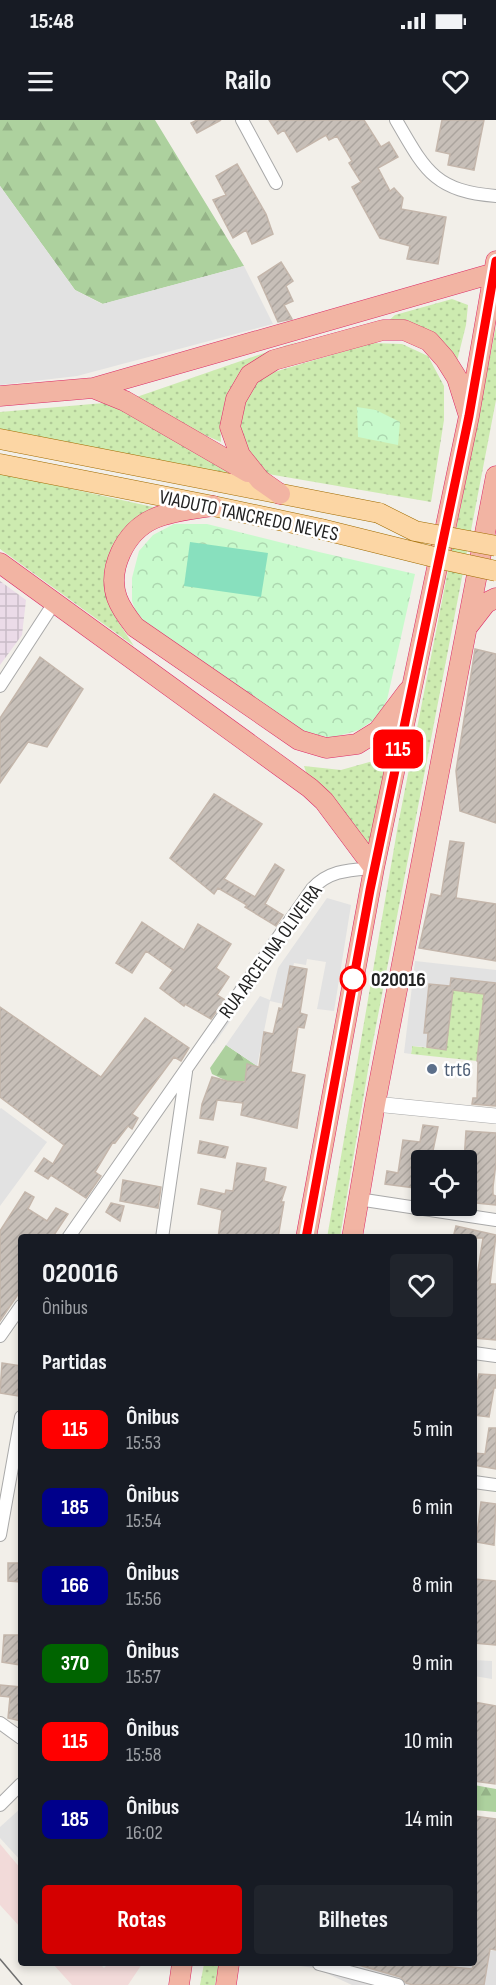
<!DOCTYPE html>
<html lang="pt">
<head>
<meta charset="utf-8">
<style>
  :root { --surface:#171b24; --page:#20242c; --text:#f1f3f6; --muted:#9ea1a6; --accent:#d40000 }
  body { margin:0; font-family:"Sofia Sans Condensed",sans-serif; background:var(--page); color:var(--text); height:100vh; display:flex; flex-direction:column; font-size:22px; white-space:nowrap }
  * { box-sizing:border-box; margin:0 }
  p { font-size:20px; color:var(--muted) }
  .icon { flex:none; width:33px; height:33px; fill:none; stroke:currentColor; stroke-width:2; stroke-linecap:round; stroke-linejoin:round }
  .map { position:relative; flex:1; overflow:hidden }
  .drawer { position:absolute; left:18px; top:1114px; width:459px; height:732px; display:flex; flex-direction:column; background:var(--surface); border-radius:6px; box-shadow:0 3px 9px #0003 }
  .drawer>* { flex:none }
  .badge { padding:0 12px; border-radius:9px; font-size:21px; line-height:39px }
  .controls { position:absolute; left:411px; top:1030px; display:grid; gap:12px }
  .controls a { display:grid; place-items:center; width:66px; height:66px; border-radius:6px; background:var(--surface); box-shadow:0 3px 9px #0003; font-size:30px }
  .map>.badge { position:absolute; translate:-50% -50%; box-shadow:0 0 0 3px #fff }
  h2 { padding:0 24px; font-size:22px; line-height:54px }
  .round { display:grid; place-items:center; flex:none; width:63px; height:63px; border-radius:6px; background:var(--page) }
  .overview { display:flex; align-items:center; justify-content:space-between; height:102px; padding:0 24px }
  h1 { font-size:28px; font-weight:700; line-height:45px }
  .cta { display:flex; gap:12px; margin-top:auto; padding:12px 24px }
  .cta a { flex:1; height:69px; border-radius:6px; background:var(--accent); color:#fff; font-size:24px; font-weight:700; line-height:69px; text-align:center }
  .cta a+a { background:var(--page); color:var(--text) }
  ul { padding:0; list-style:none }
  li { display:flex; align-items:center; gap:18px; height:78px; padding:0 24px }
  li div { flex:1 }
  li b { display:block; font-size:22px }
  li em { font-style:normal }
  li .badge { min-width:66px; font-weight:700; text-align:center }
  .status { display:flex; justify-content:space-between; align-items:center; height:42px; padding:0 30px; background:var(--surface); direction:ltr }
  .status svg { height:16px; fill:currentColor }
  header { display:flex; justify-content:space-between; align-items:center; height:78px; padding:0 24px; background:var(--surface); font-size:27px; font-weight:700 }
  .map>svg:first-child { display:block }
</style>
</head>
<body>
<div class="status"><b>15:48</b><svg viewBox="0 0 49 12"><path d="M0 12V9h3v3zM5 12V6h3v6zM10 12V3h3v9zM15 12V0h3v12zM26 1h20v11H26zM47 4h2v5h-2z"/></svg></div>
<header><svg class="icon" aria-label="menu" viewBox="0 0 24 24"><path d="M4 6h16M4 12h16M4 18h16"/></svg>Railo<svg class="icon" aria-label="heart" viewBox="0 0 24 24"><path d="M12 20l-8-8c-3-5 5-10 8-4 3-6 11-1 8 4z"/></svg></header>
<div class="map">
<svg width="496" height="1865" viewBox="0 0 496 1865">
  <defs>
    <pattern id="industrial-grid" width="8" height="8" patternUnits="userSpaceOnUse" patternTransform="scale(1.5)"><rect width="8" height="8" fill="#ebdbe8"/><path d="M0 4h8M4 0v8" fill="none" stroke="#c9bcc7"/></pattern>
    <pattern id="grass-dots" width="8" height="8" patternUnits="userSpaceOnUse" patternTransform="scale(1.5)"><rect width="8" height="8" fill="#cdebb0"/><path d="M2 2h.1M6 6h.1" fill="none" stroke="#b0c997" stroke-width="1.8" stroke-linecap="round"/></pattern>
    <pattern id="forest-firs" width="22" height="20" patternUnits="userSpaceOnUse" patternTransform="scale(1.5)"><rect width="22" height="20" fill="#add19e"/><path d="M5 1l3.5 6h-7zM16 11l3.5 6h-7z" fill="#95b388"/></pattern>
    <pattern id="park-crowns" width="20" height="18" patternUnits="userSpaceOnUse" patternTransform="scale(1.5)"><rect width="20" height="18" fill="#c8facc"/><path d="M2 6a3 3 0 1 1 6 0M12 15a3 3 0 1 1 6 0" fill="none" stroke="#acd6af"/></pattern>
    <pattern id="building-hatch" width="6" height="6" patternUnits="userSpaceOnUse" patternTransform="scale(1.5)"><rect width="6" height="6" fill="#c7bfb8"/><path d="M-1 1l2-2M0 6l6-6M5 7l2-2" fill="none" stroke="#aba49e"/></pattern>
  </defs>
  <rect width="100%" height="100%" fill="#f2efe9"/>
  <path fill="#e0dfdf" d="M474 1829 496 1831V1865H352L315 1848 283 1844H474Z"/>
  <path fill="#f2dad9" d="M0 1724 21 1749V1808L0 1785Z
    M53 1844H100L104 1848 108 1844H142L128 1865H72Z"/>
  <path fill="url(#industrial-grid)" d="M0 461 26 480 22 515 0 545Z"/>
  <path fill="url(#grass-dots)" d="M452 179 468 185 466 205 456 245 386 203 395 195Z
    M496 206V280L371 932 340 1117 327 1118 398 705Z
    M299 221C285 227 269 232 256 240 228 258 219 290 221 322L125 281Z
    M372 223 402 224 428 236 444 266V300L431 382 268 354 250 335 240 313 239 299 252 266 264 255Z
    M104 283 146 301 246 362 0 312V292Z
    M0 353 162 389 139 399 108 470 115 497 134 526 0 429Z
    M393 630 372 738 307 655 304 646 341 650 373 641Z
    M453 870 484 874 477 941 411 934 412 926 446 930Z
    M204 1844H219L215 1865H200Z"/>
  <path fill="url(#forest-firs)" d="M0 0H155L244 146 103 184 75 170 0 66Z
    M226 925 257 946 247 944 245 961H227L212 954 210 948Z
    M474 1665 496 1669V1692L474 1690Z"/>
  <path fill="url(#park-crowns)" d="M357 287 376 290 400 302 398 325 358 317Z
    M174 404H207L319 432 415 454 387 580 378 597 359 610 331 618 298 610 140 503 132 481V458L139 431 153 415Z"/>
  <path fill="#88e0be" d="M190 422 268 433 261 477 184 466Z"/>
  <path fill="#e2e2e2" d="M0 66 75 170 102 184 244 146 273 204 77 256 0 265Z
    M319 761 326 765 214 924 209 920Z
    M327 778 351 785 334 891 317 889 326 842 307 839 306 845 294 843 293 847H290L283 884 270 881 257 946 226 925 260 876 270 880 278 848Z
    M415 841 496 850V863L450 866 429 864 424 912 428 913 427 927 412 926 411 934 404 933Z
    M1 988 47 1022 0 1086V989Z
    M474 1540 492 1541V1559L474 1556Z
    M21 1688V1741L0 1718V1707Z"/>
  <path fill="url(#building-hatch)" stroke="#c4b6ab" stroke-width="1.5" d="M197 0H221L197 13 191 3Z
    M269 0H364L381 27 389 22 398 37 378 48 390 71 394 68 403 78 401 89 446 97 438 144 407 139 410 126 380 118 352 67 361 62 349 43 352 41 337 16 329 20 326 15 297 32 284 10 278 14Z
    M442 0H484L474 50 448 45 450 34 436 31Z
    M237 44 266 94 273 114 252 124 246 110 233 118 213 80 226 75 216 56Z
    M281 142 293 161 286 166 293 181 284 185 292 199 278 202 258 157Z
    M475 529 496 534V703L460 691 456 651Z
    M40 537 83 569 47 627 28 622 0 663V598Z
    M214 674 262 704 224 759 255 777 275 744 284 750 265 784 283 795 276 806 245 787 247 785 218 768 214 774 170 738Z
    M450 721 464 723 456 778 496 784V841L419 828 431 774 441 776Z
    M142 802 184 830 198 804 231 824 216 848 229 857 217 875 225 880 211 899 185 884 184 886 160 868 173 850 146 831 132 853 116 843Z
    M290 846 307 849 300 893 307 895 304 908 298 907 291 952 305 955 297 1008 241 995 243 983 217 980 213 1000 200 998 202 984 212 957 227 961 245 962 247 944 259 947 264 912 273 914 279 888 282 889Z
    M451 858 496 863V986L472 984 473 978H477L478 942 477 941 484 874 453 870 446 930 427 927 428 913H424L429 864 450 866Z
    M0 887 101 957 145 898 189 928 181 941 174 937 132 994 138 998 132 1009 128 1006 115 1023 113 1022 95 1052 101 1056 86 1078 51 1055 48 1059 35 1051 44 1038 53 1044 64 1025 0 977Z
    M423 1005 438 1007 431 1040 422 1039V1069L385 1064 387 1051 398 1053 403 1020 420 1022Z
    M466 1011 496 1013V1043L493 1067V1075L496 1076V1085L466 1082V1041H464Z
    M200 1021 228 1027 225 1038 198 1033Z
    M237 1043 266 1048 264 1061 286 1067 281 1082H284L278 1118H218L222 1090 198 1084 201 1069 225 1074 226 1070 233 1071Z
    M123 1060 161 1067 158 1088 120 1081Z
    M25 1072 34 1077 28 1089 47 1101 56 1088 68 1094 52 1118H21V1170L0 1201V1111Z
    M111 1083 124 1086 120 1101 106 1092Z
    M456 1106 496 1115 490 1164H496V1220L474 1218V1162L476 1163 483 1118H453Z
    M2 1243 21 1246 18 1276 0 1273Z
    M479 1254 496 1255V1268H494L489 1297 474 1295V1283Z
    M489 1308H496V1349L474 1345V1333L485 1334Z
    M481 1382 496 1384 494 1425 476 1422Z
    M8 1443H21V1462L8 1461Z
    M474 1459 496 1461V1525L474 1523Z
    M4 1515H21V1545L2 1542Z
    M0 1565 21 1567V1601L8 1598 10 1577 0 1576Z
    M474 1582 496 1586 495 1664 474 1661Z
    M474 1696 496 1699V1830L490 1829 484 1865H413L406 1863 400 1857 355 1844H424L472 1849 474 1844Z"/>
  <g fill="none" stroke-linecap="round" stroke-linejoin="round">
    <g stroke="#a9a9a9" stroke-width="14">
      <path id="minor" d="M242 0 276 63
        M396 0C425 50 434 71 496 76
        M0 566 54 483
        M358 1079 496 1100
        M68 1118 312 769C329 750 350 750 374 748
        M162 1118 186 952
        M0 1216 21 1186
        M474 1233 496 1236
        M474 1362 496 1365
        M0 1415 21 1297
        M0 1603 21 1618
        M0 1685 21 1664
        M319 1844 398 1865"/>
    </g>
    <g stroke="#a9a9a9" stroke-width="16">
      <path id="tertiary" d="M375 984 496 996"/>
    </g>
    <g stroke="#a06b00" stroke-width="21">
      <path id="primary" d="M0 319 379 393
        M0 344 213 386 321 409"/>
    </g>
    <g stroke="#dc2a67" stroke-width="21">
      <path id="trunk" d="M93 268 125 281 248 352
        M0 276 93 268 494 153
        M280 374 260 360 240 335 230 307 236 279 250 255 274 240 383 210H404L429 221 445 239 457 258 468 293
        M213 386C193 389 171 391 153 399 125 412 107 449 117 478 121 489 128 498 135 507L299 620 326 628 357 624 378 611 408 571
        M0 443 310 668 324 681 374 748
        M469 505 486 483 496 478
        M306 1118 374 748 469 296 496 141
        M352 1118 375 984 496 356
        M179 1865 182 1844
        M226 1865 229 1844"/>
    </g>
    <use href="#minor" stroke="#fff" stroke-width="12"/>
    <use href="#tertiary" stroke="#fff" stroke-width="15"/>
    <use href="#primary" stroke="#fcd6a4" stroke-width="20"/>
    <use href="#trunk" stroke="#f2b4a3" stroke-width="20"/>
    <path stroke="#707070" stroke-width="1.5" d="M0 1839 22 1865"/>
    <g stroke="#a06b00" stroke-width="21" stroke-linecap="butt">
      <path id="primary-bridge" d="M379 393 415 411 496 426
        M321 409 450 441 496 451"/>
    </g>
    <use href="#primary-bridge" stroke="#fcd6a4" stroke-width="20"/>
  </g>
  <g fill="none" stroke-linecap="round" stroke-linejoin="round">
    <g stroke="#fff" stroke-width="14">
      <path id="line" d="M306 1118 370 770 469 296 496 141"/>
    </g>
    <use href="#line" stroke="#f00" stroke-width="9"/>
  </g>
  <circle fill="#fff" stroke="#f00" stroke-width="3" cx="353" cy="859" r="12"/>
  <circle fill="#5c6f8a" stroke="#fff" stroke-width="2" cx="432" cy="949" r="6"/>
  <g text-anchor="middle" stroke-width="5" stroke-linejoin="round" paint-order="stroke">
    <g font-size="20" fill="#222" stroke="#fff">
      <text transform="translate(249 395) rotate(12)" y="7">VIADUTO TANCREDO NEVES</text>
      <text transform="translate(270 831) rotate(-54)" y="7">RUA ARCELINA OLIVEIRA</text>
    </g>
    <g font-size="20" font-weight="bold" fill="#222" stroke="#fff" text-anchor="start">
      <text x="371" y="866">020016</text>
    </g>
    <g font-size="20" fill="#4e5e75" stroke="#fff" text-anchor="start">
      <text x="444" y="956">trt6</text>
    </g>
  </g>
</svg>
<div class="controls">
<a><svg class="icon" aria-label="locate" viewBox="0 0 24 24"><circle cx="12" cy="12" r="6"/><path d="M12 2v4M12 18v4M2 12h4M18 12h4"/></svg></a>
</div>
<b class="badge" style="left:398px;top:629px;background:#f00;color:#fff">115</b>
<section class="drawer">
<div class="overview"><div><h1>020016</h1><p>Ônibus</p></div><a class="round"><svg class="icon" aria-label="heart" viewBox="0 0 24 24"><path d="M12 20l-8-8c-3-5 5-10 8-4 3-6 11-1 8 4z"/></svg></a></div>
<h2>Partidas</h2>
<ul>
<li><span class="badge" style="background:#f00;color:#fff">115</span><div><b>Ônibus</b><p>15:53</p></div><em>5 min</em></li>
<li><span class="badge" style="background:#00008b;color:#fff">185</span><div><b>Ônibus</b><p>15:54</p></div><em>6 min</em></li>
<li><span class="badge" style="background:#00008b;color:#fff">166</span><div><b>Ônibus</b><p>15:56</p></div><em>8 min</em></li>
<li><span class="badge" style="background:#006400;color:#fff">370</span><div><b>Ônibus</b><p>15:57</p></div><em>9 min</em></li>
<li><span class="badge" style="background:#f00;color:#fff">115</span><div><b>Ônibus</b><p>15:58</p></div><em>10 min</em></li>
<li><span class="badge" style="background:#00008b;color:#fff">185</span><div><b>Ônibus</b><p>16:02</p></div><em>14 min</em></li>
</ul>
<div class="cta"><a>Rotas</a><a>Bilhetes</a></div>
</section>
</div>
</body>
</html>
